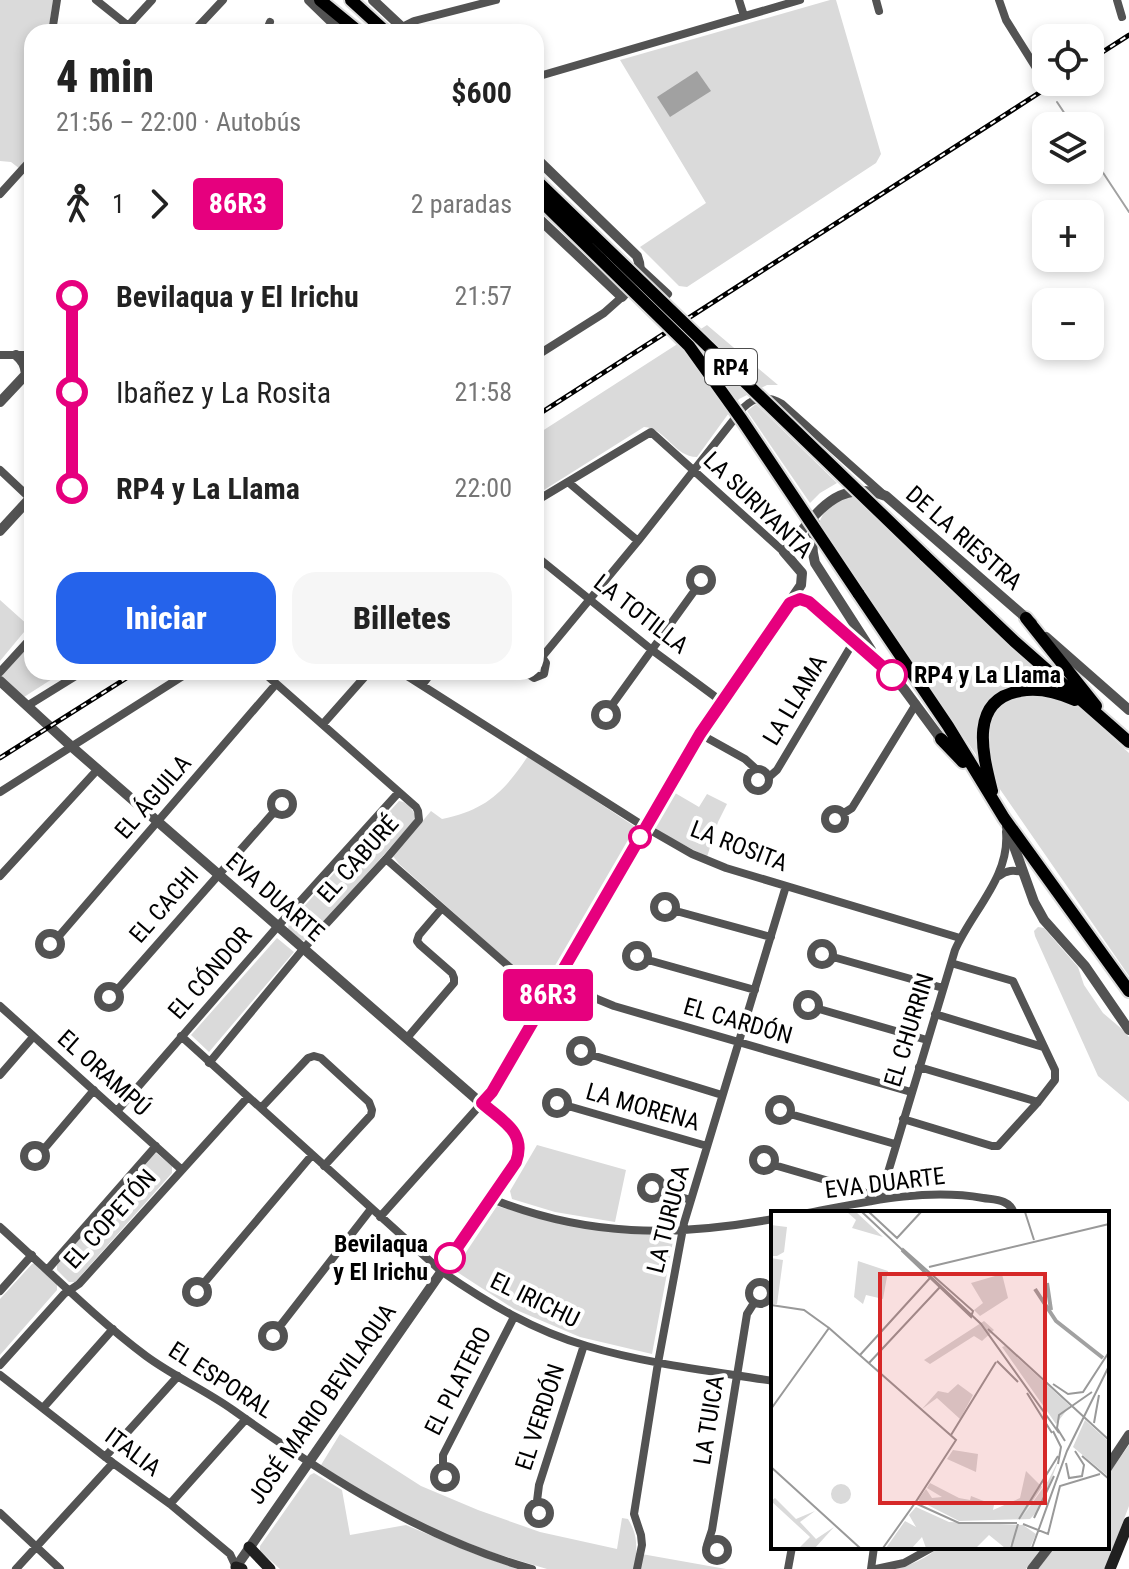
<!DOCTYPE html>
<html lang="es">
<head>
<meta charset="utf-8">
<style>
  :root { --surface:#fff; --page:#f6f6f6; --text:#222; --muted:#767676; --accent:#2563eb }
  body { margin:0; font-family:"Roboto Condensed",sans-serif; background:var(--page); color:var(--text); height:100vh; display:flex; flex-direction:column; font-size:30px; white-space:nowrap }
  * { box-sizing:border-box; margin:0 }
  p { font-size:26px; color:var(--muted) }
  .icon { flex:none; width:44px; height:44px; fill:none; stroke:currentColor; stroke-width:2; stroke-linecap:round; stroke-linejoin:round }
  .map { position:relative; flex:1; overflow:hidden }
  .sheet { position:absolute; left:24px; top:24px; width:520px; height:656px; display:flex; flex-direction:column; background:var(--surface); border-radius:24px; box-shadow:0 4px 12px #0003 }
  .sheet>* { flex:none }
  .badge { padding:0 16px; border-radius:6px; font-size:28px; line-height:52px }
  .fabs { position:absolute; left:1032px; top:24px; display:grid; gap:16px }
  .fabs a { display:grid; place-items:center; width:72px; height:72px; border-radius:16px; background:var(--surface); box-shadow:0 4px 12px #0003; font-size:40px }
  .map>.badge { position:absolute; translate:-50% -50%; box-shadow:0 0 0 4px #fff }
  .legs { display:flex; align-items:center; gap:12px; height:88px; padding:0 32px; font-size:26px }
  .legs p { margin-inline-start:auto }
  .headline { display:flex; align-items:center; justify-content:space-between; height:136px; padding:0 32px }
  h1 { font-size:44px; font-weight:800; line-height:60px }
  .action { display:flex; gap:16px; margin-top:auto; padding:16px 32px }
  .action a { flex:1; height:92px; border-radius:24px; background:var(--accent); color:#fff; font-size:32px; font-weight:800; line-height:92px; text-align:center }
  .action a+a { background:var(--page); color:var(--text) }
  ul { padding:0 32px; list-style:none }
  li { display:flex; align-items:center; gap:28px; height:96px; font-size:30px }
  li i { display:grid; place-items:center; width:12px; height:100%; margin:0 10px; background:currentColor }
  li i::after { content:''; width:20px; height:20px; margin:-10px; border:6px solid; border-radius:50%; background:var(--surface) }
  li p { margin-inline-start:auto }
  li:first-child i { background:linear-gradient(#0000 50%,currentColor 0) }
  li:last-child i { background:linear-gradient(currentColor 50%,#0000 0) }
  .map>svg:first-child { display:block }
</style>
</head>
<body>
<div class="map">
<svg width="1129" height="1569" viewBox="0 0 1129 1569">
  <rect width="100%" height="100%" fill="#fff"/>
  <path fill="#dadada" d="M0 0H53L48 32H32V139L30 153 20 169 11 162 0 161Z
    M830 0H836L881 154 876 163 687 287 679 286 640 247 706 203 620 60Z
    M707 325 778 385H767L739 399 697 457C674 457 666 428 644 427L536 495V435Z
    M756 404 837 483 820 493 810 503 747 411Z
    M856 493 1083 711 1129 753V976L863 591 819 524C824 505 839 500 856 493Z
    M0 600 29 626 0 661Z
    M32 642V672H63L24 697 1 676Z
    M528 756 637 828 549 985 544 990 536 986 399 864 393 856 431 811 442 819C486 810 504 792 528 756Z
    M670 790 699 807 707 794 727 804 718 822 707 857 654 829 652 826Z
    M399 801C406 801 413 810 416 816L413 822 307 941 301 940 288 929 289 923Z
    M1038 927 1044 928 1078 967 1084 985 1103 1013 1123 1030 1129 1037V1102L1098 1076 1035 936 1034 931Z
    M277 938 294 952 209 1052 191 1035Z
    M537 1145 626 1170 615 1222 555 1212 512 1199 510 1191Z
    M155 1152 172 1166V1173L75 1282H69L57 1270V1265Z
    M497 1206C553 1223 608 1236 667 1235L673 1241 652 1354 580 1337 514 1309 454 1270Z
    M36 1263 57 1282V1290L0 1355V1299L32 1264Z
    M340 1434 421 1486 478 1510 540 1532 617 1549 622 1518 628 1519C635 1531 637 1539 636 1553L726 1569H547L491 1552 440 1532 403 1514 353 1486 321 1465Z
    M1129 1445V1506L1105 1569H1038L1055 1547H1107V1476Z
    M314 1473 342 1490 350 1535 406 1525 470 1552 517 1569H280L260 1551V1546L310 1475Z
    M939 1547H1043L1026 1569H894C910 1566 927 1558 939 1547Z"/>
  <path fill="#a1a1a1" d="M697 71 711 91 670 117 657 97Z"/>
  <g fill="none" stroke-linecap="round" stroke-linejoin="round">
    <path stroke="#a1a1a1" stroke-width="2" d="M1057 102 1073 126
      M1090 153 1129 212"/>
    <g stroke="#dbdbdb" stroke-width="16">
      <path id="primary" d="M320 0 359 32
        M351 0 386 32
        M924 555 1014 641 1129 742
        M858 593 948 726 1004 818 1129 991
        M1026 618 1096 706
        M941 739 963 762
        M992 791C983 755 968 700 1020 691 1039 687 1057 692 1075 700"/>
    </g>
    <path stroke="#535353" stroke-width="8" d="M96 0 136 32
      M739 0 744 16
      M876 0 879 11
      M999 0 1006 20 1038 71
      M1117 0 1122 17
      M129 25 152 0
      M402 27 414 21 496 0
      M52 32 57 0
      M193 32 223 0
      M266 32 270 22
      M536 77 800 0
      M0 194 30 161 32 156
      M641 269 668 294
      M0 355H32
      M536 356 604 313 622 297
      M0 470 32 500
      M568 482 638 541
      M536 501 651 432 784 552
      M536 556 652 650 721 701
      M690 580a11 11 0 1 1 22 0a11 11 0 1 1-22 0Z
      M542 657 638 541 743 408C755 396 767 395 782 404L883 494
      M0 672 32 637
      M401 672 645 827 692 854 726 868 960 938
      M525 672 534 678 544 674 546 663 542 657 536 655
      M422 685 432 672
      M595 715a11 11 0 1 1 22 0a11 11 0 1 1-22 0Z
      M612 705 695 590
      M27 706 82 672
      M323 724 369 672
      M700 734 745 759 756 769
      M747 780a11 11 0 1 1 22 0a11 11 0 1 1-22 0Z
      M769 777 777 770 854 641
      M0 792 189 672
      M271 804a11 11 0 1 1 22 0a11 11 0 1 1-22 0Z
      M825 819a10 10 0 1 1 20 0a10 10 0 1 1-20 0Z
      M844 813 852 808 916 704
      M386 859 546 999
      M0 876 98 769
      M999 876C1007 870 1013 870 1023 872
      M654 907a11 11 0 1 1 22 0a11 11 0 1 1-22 0Z
      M676 911 771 937
      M39 944a11 11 0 1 1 22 0a11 11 0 1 1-22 0Z
      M59 936 276 684
      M811 954a11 11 0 1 1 22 0a11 11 0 1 1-22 0Z
      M626 956a11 11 0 1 1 22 0a11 11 0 1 1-22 0Z
      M833 957 943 988
      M648 960 755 990
      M558 977 597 999 614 1006 911 1092
      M98 997a11 11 0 1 1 22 0a11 11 0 1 1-22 0Z
      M118 989 274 812
      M797 1005a11 11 0 1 1 22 0a11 11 0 1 1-22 0Z
      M0 1006 182 1170
      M819 1009 927 1040
      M935 1014 1043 1047
      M181 1036 441 1271C486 1302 534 1331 587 1346 648 1364 711 1371 773 1381
      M407 1038 454 983V978L452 973 420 945 417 941 419 935 442 908
      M570 1051a11 11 0 1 1 22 0a11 11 0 1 1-22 0Z
      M592 1055 722 1095
      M209 1063 304 948 386 859 419 820 418 811 416 807 263 672
      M919 1067 1038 1102
      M0 1075 33 1037
      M546 1103a11 11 0 1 1 22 0a11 11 0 1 1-22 0Z
      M769 1110a11 11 0 1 1 22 0a11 11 0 1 1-22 0Z
      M568 1106 707 1146
      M261 1108 308 1058 314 1056 321 1058 369 1102 372 1110 371 1115 324 1166
      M117 1111 278 926 399 792
      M790 1114 895 1144
      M903 1119 992 1146H998L1038 1102 1055 1080V1070L1013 981 951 963
      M24 1156a11 11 0 1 1 22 0a11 11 0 1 1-22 0Z
      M753 1160a11 11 0 1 1 22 0a11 11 0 1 1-22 0Z
      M44 1149 94 1090
      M774 1165 860 1190 870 1196 872 1201
      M641 1188a11 11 0 1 1 22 0a11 11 0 1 1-22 0Z
      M663 1192 691 1200
      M492 1199C587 1237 674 1237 773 1219
      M880 1199 955 950C972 911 1010 877 1006 832
      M808 1213C865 1202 924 1188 983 1198 995 1200 1009 1199 1014 1213
      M380 1217 482 1103
      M0 1227C48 1270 94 1317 146 1356 173 1376 205 1390 233 1410 326 1476 421 1538 532 1569
      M48 1269 156 1146
      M186 1292a11 11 0 1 1 22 0a11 11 0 1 1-22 0Z
      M749 1293a11 11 0 1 1 22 0a11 11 0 1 1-22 0Z
      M204 1283 312 1155
      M0 1291 32 1255
      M262 1336a11 11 0 1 1 22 0a11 11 0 1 1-22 0Z
      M280 1326 371 1209
      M0 1365 64 1294 79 1284 248 1097
      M0 1375 113 1463 170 1504 230 1554 236 1567
      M43 1408 113 1329
      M105 1457 178 1376
      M443 1465V1455L514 1317
      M434 1477a11 11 0 1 1 22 0a11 11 0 1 1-22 0Z
      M537 1501 539 1485 584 1345
      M528 1513a11 11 0 1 1 22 0a11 11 0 1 1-22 0Z
      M170 1504 246 1419
      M0 1513 60 1569
      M706 1550a11 11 0 1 1 22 0a11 11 0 1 1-22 0Z
      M707 1545 712 1530 747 1314 754 1303
      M16 1569 113 1463
      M637 1569 642 1545 641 1535 634 1514 658 1363 684 1223 786 886
      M788 1569 792 1547
      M871 1569 874 1547
      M876 1569 904 1563 933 1547"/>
    <path stroke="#535353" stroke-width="10" d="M309 0 342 32
      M373 0 407 32
      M536 158 637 256C645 276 634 282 622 297L536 216
      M16 355C23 361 25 365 26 374
      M0 402 32 368
      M815 523C811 538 811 549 815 563L871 650
      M0 531 32 496
      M790 603 800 599 809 602 892 675 904 689 941 739
      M1046 637 1129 710
      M0 681 72 747 513 1131C530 1155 505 1179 492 1199L236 1567
      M1007 827 1034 902 1044 920 1085 966 1129 1030
      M482 1103 492 1092 700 734 801 585 802 573 784 552C814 518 835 476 886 496L1032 623
      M1107 1468 1129 1435
      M1032 1569 1049 1547"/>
    <path stroke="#202020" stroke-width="11" d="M249 1547 270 1569
      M236 1567 242 1569
      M1110 1569 1129 1522"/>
    <use href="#primary" stroke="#000" stroke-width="12"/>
    <g stroke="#000" stroke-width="5">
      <path id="rail" d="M1090 60 1129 35
        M536 416 1056 82
        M0 758 136 672"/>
    </g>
    <use href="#rail" stroke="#fff" stroke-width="2" stroke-dasharray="6" stroke-linecap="butt"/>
    <g stroke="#dbdbdb" stroke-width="16" stroke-linecap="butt">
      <path id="primary-bridge" d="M536 180 924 555
        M536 196 689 346 742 420 858 593"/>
    </g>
    <use href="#primary-bridge" stroke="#000" stroke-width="12"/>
  </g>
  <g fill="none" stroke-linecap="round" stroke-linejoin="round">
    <g stroke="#fff" stroke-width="18">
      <path id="line-1" d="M450 1258 516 1162C527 1132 502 1121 482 1103L492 1092 700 734 790 603 800 599 809 602 892 675"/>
    </g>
    <use href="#line-1" stroke="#e6007e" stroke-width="12"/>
  </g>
  <g fill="#fff" stroke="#e6007e" stroke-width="4">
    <circle cx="892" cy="675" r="14"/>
    <circle cx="640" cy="837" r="10"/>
    <circle cx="450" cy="1258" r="14"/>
  </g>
  <g text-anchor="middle" stroke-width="8" stroke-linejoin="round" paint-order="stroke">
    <rect fill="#fff" stroke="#4c4c4c" stroke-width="2" x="705" y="349" width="52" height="36" rx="6"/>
    <g font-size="22" font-weight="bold" fill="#000">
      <text x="731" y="375">RP4</text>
    </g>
    <g font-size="24" fill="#000" stroke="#fff">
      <text transform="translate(758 505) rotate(44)" y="8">LA SURIYANTA</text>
      <text transform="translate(964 538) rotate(41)" y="8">DE LA RIESTRA</text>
      <text transform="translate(641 614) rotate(38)" y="8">LA TOTILLA</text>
      <text transform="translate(795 700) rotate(-59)" y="8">LA LLAMA</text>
      <text transform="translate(153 797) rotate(-49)" y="8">EL ÁGUILA</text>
      <text transform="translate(739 846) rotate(21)" y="8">LA ROSITA</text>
      <text transform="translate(358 859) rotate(-48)" y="8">EL CABURÉ</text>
      <text transform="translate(275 897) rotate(41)" y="8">EVA DUARTE</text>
      <text transform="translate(164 905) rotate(-49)" y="8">EL CACHI</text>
      <text transform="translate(210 973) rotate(-49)" y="8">EL CÓNDOR</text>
      <text transform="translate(738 1021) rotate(16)" y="8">EL CARDÓN</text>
      <text transform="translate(909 1030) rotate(-73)" y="8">EL CHURRIN</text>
      <text transform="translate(104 1073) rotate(42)" y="8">EL ORAMPÚ</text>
      <text transform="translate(643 1107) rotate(16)" y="8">LA MORENA</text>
      <text transform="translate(885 1183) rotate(-7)" y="8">EVA DUARTE</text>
      <text transform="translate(110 1219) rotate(-48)" y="8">EL COPETÓN</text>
      <text transform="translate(668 1219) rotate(-76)" y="8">LA TURUCA</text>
      <text transform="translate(535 1300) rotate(26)" y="8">EL IRICHU</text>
      <text transform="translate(221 1380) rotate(33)" y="8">EL ESPORAL</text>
      <text transform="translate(458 1381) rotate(-63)" y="8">EL PLATERO</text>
      <text transform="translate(322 1404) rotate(-55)" y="8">JOSÉ MARIO BEVILAQUA</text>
      <text transform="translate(540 1417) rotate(-72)" y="8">EL VERDÓN</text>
      <text transform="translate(709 1420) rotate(-81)" y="8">LA TUICA</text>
      <text transform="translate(133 1452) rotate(37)" y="8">ITALIA</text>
    </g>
    <g font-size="24" font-weight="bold" fill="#000" stroke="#fff" text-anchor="start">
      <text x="914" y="683">RP4 y La Llama</text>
      <text x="428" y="1252" text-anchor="end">Bevilaqua<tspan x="428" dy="28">y El Irichu</tspan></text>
    </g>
  </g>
  <g transform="translate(771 1211)">
    <rect width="338" height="338" fill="#fff"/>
    <path d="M76 1H85L112 26 81 17 85 9ZM0 14 16 16 13 41 6 45H0ZM0 47 12 49 6 93H0ZM87 50 117 60 112 88 95 84 92 93 83 86ZM231 63 237 87 209 105 203 99 212 92 200 72ZM213 110 223 119 211 130 203 125 159 153 153 149ZM234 135 299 195 285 213 231 136ZM187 173 202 184 189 208 166 187 151 198 167 180 177 182ZM314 209 338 231V266L302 236ZM182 239 207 243 205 261 176 248ZM289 246 268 299 259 308 188 310 147 289 155 278 161 287 171 286 156 277 159 272 188 287 199 289 200 285 223 294 222 299 249 287 255 260 271 276 251 306 277 270ZM60 283a10 10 0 1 1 20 0a10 10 0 1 1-20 0ZM4 287 25 308 44 300 29 311 45 328 63 316 44 337H28L39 326 0 290ZM145 296 178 311 252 314 265 323 259 337H240L239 331V337H234L218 324 205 337H155L151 326 141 337H115L134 310 145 316 138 304Z" fill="#dadada"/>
    <path fill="none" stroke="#a1a1a1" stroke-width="4" d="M276 72 280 99M264 78 285 110 332 147"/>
    <path fill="none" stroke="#999" stroke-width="2" d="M91 1 210 113 288 222M98 1 126 27 150 1M254 1 263 29M132 38 202 100 200 106 131 40ZM158 56 338 13M0 94 33 99 58 117M217 118 338 229M89 144 159 67M226 150 247 171M98 152 169 76M282 173 297 183 312 181 338 141M256 182 281 222M0 198 58 117 185 229 144 292M323 212 328 184M282 220 290 236 287 253M180 224 225 151M294 230 286 217 288 204 321 181M311 245 338 268M295 252 298 267 311 265 313 254 304 240M0 256 89 337M144 292 188 312H246M263 307 283 265M248 308 287 245M252 313 277 323 289 275 329 263M112 337 144 292M240 337 247 313M261 337 296 240 338 155"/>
    <path fill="#d62828" fill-opacity="0.15" stroke="#d62828" stroke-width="4" d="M109 63H274V292H109Z"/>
    <rect width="338" height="338" fill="none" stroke="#000" stroke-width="4"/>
  </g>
</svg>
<div class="fabs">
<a><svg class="icon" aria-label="locate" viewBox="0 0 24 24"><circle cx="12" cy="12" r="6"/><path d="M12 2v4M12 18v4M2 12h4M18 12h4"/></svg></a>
<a><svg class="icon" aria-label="layers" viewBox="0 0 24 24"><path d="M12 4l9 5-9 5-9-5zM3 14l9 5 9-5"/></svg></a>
<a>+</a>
<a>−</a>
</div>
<b class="badge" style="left:548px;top:995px;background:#e6007e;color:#fff">86R3</b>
<section class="sheet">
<div class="headline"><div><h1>4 min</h1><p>21:56 – 22:00 · Autobús</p></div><b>$600</b></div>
<div class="legs"><svg class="icon" aria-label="walk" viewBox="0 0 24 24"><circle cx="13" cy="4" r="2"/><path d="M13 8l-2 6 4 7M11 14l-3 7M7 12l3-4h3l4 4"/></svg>1<svg class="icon" aria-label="forward" viewBox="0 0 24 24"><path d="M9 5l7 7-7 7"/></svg><b class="badge" style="background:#e6007e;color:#fff">86R3</b><p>2 paradas</p></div>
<ul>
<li><i style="color:#e6007e"></i><b>Bevilaqua y El Irichu</b><p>21:57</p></li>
<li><i style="color:#e6007e"></i><span>Ibañez y La Rosita</span><p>21:58</p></li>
<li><i style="color:#e6007e"></i><b>RP4 y La Llama</b><p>22:00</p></li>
</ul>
<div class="action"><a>Iniciar</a><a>Billetes</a></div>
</section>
</div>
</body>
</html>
